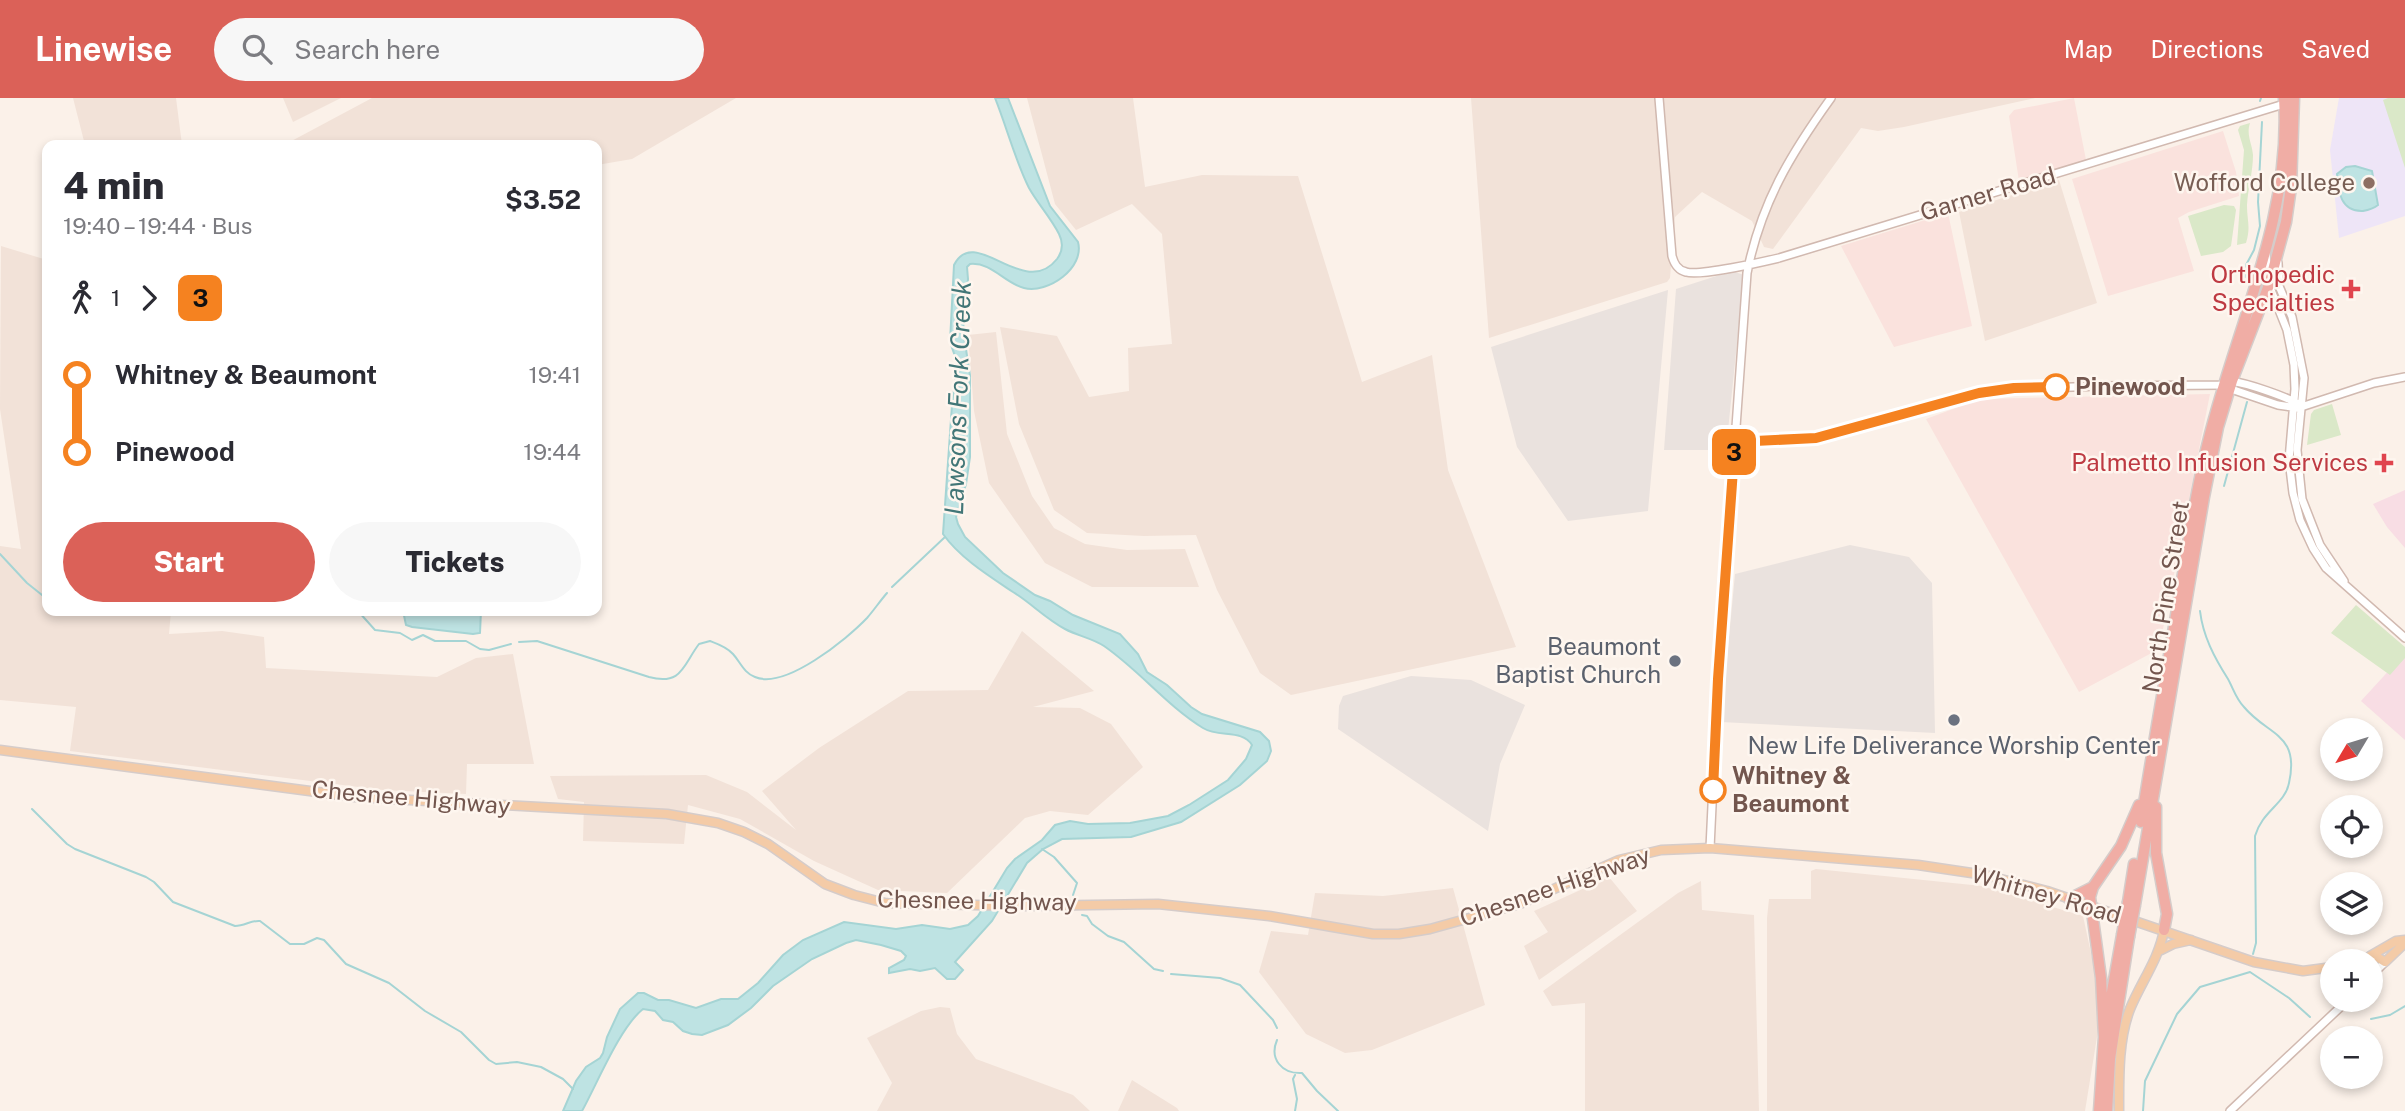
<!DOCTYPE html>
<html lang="en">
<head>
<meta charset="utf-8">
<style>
  :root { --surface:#fff; --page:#f7f7f7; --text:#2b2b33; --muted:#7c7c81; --accent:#db6158 }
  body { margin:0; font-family:"Public Sans",sans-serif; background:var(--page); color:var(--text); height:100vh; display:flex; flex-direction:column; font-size:26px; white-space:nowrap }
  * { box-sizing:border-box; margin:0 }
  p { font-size:23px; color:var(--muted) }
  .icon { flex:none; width:38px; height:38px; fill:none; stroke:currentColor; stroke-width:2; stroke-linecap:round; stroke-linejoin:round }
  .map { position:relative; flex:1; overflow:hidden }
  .side { position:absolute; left:42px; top:42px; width:560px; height:476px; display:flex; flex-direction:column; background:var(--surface); border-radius:14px; box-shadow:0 4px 10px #0003 }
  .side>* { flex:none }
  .badge { padding:0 14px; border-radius:10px; font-size:24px; line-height:46px }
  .needle { width:46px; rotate:232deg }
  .controls { position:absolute; left:2320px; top:620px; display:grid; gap:14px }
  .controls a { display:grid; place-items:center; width:63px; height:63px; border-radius:50%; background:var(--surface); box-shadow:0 4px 10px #0003; font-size:35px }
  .map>.badge { position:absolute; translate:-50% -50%; box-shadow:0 0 0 4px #fff }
  .legs { display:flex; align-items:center; gap:10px; height:77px; padding:0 21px; font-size:23px }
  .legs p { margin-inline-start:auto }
  .summary { display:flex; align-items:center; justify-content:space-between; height:119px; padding:0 21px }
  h1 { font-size:38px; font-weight:800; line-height:52px }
  .primary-button { display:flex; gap:14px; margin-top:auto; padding:14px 21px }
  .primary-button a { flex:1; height:80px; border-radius:42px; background:var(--accent); color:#fff; font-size:28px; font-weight:800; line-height:80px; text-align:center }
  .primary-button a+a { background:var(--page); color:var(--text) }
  ul { padding:0 21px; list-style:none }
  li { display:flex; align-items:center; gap:24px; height:77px; font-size:26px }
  li i { display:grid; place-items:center; width:10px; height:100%; margin:0 9px; background:currentColor }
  li i::after { content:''; width:18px; height:18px; margin:-9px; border:5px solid; border-radius:50%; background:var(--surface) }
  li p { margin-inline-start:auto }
  li:first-child i { background:linear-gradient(#0000 50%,currentColor 0) }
  li:last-child i { background:linear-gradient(currentColor 50%,#0000 0) }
  header { display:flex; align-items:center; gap:42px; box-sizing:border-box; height:98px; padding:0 35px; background:var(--accent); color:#fff }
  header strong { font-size:33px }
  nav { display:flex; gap:38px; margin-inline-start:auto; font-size:24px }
  .search { width:490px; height:63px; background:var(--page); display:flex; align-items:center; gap:18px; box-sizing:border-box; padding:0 24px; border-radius:38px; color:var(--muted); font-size:26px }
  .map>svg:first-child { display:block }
</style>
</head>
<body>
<header>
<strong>Linewise</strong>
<div class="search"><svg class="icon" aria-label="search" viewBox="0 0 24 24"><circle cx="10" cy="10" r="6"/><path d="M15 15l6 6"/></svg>Search here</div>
<nav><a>Map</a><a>Directions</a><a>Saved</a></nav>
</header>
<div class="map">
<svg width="2405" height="1013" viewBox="0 0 2405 1013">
  <rect width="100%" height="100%" fill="#fbf1e9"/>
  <path fill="#f2e2d8" d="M73 0H176L182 47H85Z
    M283 0H341L293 24Z
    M372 0H736L632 61 597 67V47H284Z
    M1027 0H1133L1145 89 1202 77 1298 78 1362 284 1432 257 1448 372 1516 549 1291 597 1260 575 1217 492 1196 437 1144 438 1087 435 1054 412 1019 326 1000 229 1057 238 1089 299 1129 293 1128 250 1172 246 1162 136 1132 106 1076 132 1055 106Z
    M1471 0H2035L1904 29 1878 33 1861 30 1773 151 1764 149 1752 123 1702 94 1675 119 1670 180 1667 184 1489 240Z
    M2059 82 2097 205 1985 243 1959 114Z
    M1 148 47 162V513H171L169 536 222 533 264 539 266 570 437 579 476 560 513 556 534 666H467L466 696 383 692 70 653 76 609 0 602V448L21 451 0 311Z
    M996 234 1007 336 1032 398 1054 430 1085 446 1127 452 1185 451 1199 489H1092L1045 465 989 385 974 313 968 237Z
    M1022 533 1094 593 1033 609 1080 610 1111 626 1143 669 1088 717 1050 713 1025 720 947 795 878 792 814 763 740 721 688 707 684 746 583 743 584 704 558 701 550 678 706 677 747 694 796 732 762 693 819 650 908 593 988 592Z
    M1816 771 1982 788 2083 818 2100 897 2097 939 2085 1013H1767V820L1769 801H1811V773Z
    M1609 779 1637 813 1539 882 1524 848 1548 834 1534 813Z
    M1701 783 1702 812 1754 817 1759 1013H1585V905L1552 908 1543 893 1678 795Z
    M1453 790 1485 907 1372 952 1345 955 1306 936 1259 874 1271 833 1308 837 1315 795 1383 798Z
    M940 909 950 910 957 936 976 961 1073 997 1090 1013H877L892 985 867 940 921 913Z
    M1132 982 1177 1010 1179 1013H1118Z"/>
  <path fill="#fae2dd" d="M2074 0 2086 62 2019 83 2009 18 2014 12Z
    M2223 33 2236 74 2239 98 2189 114 2178 120 2194 173 2108 198 2072 81Z
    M1948 115 1972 228 1894 249 1841 148Z
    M2210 296 2159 551 2079 594 1926 321 1980 301Z"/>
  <path fill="#eae2de" d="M1732 173 1744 177 1726 352H1664L1676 191Z
    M1668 192 1648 413 1568 423 1517 349 1491 249Z
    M1850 447 1909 459 1932 485 1935 635 1721 624 1735 476Z
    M1411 578 1471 582 1525 607 1500 666 1488 733 1338 631 1339 608 1343 598Z"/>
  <path fill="#eee5f7" d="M2339 0H2405V118L2339 140 2330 52Z"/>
  <path fill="#f8dde4" d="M2405 392V450L2387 429 2373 406Z
    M2405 555V642L2361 603Z"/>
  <path fill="#dae8c8" d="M2388 0H2405V70L2383 2Z
    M2250 25C2246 37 2252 45 2253 57 2253 74 2248 90 2247 107 2247 123 2251 128 2246 145L2237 147 2244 52 2238 32 2240 28Z
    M2224 107 2234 108 2236 112 2231 148 2223 154 2201 158 2188 118Z
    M2332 306 2341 337 2307 347 2311 316 2314 312Z
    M2356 507 2405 549V560L2390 577 2331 535Z"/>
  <path fill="#bee3e3" stroke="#a5d4d4" stroke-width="2" d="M995 0H1008L1050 108 1078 144C1085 170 1048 196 1024 190 1004 185 992 164 970 166L967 169 968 181 963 232 970 277V359L966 386 956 419 958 426 965 439 1003 475 1035 497 1050 503 1073 517 1120 536 1138 556 1147 574 1167 587 1191 609 1202 616 1260 634 1269 643 1271 653 1267 663 1240 687 1181 724 1131 739 1062 741 1043 751 1027 765 992 823 955 864 963 872 955 881H947L935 870 920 873 910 871 889 875V870L904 862 906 858 901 853 881 847 856 842 846 845 812 861 773 888 751 910 728 927 702 937 692 936 683 933 673 924 663 922 655 913 643 911C620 929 597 986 582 1013H563L576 983 586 969 600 960 603 955 607 939 620 911 638 895H644L658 902H669L696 910 721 901H738L758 885 783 857 803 842 844 824 896 831 922 827 950 831 968 827 978 818 1007 770 1015 761 1042 742 1055 727 1070 723 1088 726 1130 725 1168 718 1189 707 1228 682 1246 661 1252 647C1242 631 1219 640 1203 630 1167 608 1139 572 1104 548 1092 540 1078 538 1065 531 1046 521 1031 505 1013 494 989 478 960 460 943 436L952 307 956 276V261L950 244 954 167C975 125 1024 203 1057 161 1063 153 1063 144 1059 136 1051 120 1038 106 1029 90 1015 62 1007 30 995 0Z
    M2355 68 2372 73 2378 107C2373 111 2369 112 2363 113 2341 114 2338 94 2337 76L2346 69Z
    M403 513H481L480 535 473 536 412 529 406 527Z"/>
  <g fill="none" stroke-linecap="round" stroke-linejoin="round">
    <path stroke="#a5d4d4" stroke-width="2" d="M2260 3 2261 0
      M2245 179 2246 167 2254 152 2260 128 2258 104 2262 24
      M2224 388 2247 304
      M0 456 27 485 47 501
      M892 489 945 439
      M61 513 73 517 91 513
      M131 513H151
      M358 513 375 532 400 535 412 542 423 537 435 543H466L480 551 489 552 511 546
      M2200 513C2203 538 2214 559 2228 581 2233 590 2236 601 2244 609 2268 638 2300 635 2289 685 2285 706 2262 713 2255 738L2256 845 2253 856
      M519 544 537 543 649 579C682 588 683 567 699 546L710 543C718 546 727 549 733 556 741 565 744 575 755 579 785 592 847 541 867 520 874 512 880 503 887 495
      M32 711 67 746 75 751 146 779 154 784 173 804 235 828C245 828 251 822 260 823L290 846H304L317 840 324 842 346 866 389 885 425 913 461 934 489 962 496 966 517 964 541 969 563 981 573 991
      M1042 751 1054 759 1077 785 1073 797
      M1082 817 1087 818 1092 826 1108 838 1124 844 1154 871 1163 873
      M2250 874 2289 900 2310 919
      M1171 876 1220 880 1240 887 1273 922 1277 930
      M2371 921 2390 917 2405 908
      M1277 942C1269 961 1282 976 1302 975L1317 993 1338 1013
      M1295 977 1293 981 1297 1001 1295 1013
      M2143 1013 2145 983 2177 916 2200 889 2250 874"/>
    <g stroke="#d1b9b0" stroke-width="10">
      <path id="secondary" d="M1659 0 1672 158C1674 165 1677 172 1686 174 1700 178 1762 164 1779 160L2284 6
        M2266 156 2269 187 2287 232 2294 267 2295 291 2289 362 2293 395 2300 422 2313 450 2326 470 2405 540
        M2278 165 2279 188 2292 219 2304 280 2297 352 2302 401 2320 447 2344 483
        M2228 290 2278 307 2298 310 2374 285 2405 279
        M1735 344 1796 342 1835 337 1957 300 1996 292 2100 288 2223 287 2230 283C2247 285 2288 299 2302 308
        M1710 750 1718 581 1747 175C1761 105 1790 57 1831 0
        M2371 878 2385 864
        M2230 1013 2349 901"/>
    </g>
    <g stroke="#d5ccca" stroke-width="11">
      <path id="primary" d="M0 652 355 699 667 716 718 725 744 734 768 746 825 786 854 797 885 805 1023 808 1158 806 1269 818 1373 836H1399L1430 831 1520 806 1619 762 1661 752 1710 750 1918 767 1985 777 2047 793 2254 864 2303 873 2333 869
        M2161 852 2173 846 2191 842
        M2370 858 2396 843 2405 842
        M2364 863 2377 859 2385 864 2405 845
        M2371 878H2372
        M2119 1013C2119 981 2118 942 2130 911 2141 884 2159 861 2164 832"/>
    </g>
    <g stroke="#d5ccca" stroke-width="13">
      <path id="highway" d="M2156 709V755L2167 816 2164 832
        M2141 724C2153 649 2166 574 2179 500 2188 447 2195 395 2208 344 2236 229 2292 121 2284 0
        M2069 801 2093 789
        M2128 804 2134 766
        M2135 807 2204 399 2218 329 2232 283 2269 187 2286 124 2291 89 2294 0
        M2104 939 2101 880 2090 799 2093 789 2121 748 2139 707
        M2099 1013 2104 939 2122 837
        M2107 1013 2110 961 2129 839"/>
    </g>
    <use href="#secondary" stroke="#fff" stroke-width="7"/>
    <use href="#primary" stroke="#f4cba7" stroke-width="8"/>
    <use href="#highway" stroke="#f0ada5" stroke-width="10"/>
    <g stroke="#d5ccca" stroke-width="13" stroke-linecap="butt">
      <path id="highway-bridge" d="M2122 837 2128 804
        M2129 839 2135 807"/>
    </g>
    <use href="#highway-bridge" stroke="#f0ada5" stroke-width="10"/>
  </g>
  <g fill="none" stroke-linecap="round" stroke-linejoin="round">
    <g stroke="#fff" stroke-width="16">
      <path id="line-1" d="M1713 692 1718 581 1735 344 1816 340 1979 295 2014 290 2056 289"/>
    </g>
    <use href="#line-1" stroke="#f58220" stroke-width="10"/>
  </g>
  <circle fill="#8d6e63" stroke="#fef6ef" stroke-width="2.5" cx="2369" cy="85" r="7"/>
  <g fill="#e0444e" stroke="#fef6ef" stroke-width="2.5">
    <path d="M2347.5 180.5h7v7h7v7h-7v7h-7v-7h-7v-7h7z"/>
    <path d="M2380.5 354.5h7v7h7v7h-7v7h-7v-7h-7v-7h7z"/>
  </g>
  <g fill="#fff" stroke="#f58220" stroke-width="3.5">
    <circle cx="2056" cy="289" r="12"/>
    <circle cx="1713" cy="692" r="12"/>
  </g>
  <g fill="#6b7280" stroke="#fef6ef" stroke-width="2.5">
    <circle cx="1675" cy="563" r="7"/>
    <circle cx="1954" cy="622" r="7"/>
  </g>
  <g text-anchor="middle" stroke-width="5" stroke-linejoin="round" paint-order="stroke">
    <g font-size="24" fill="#785e54" stroke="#fef6ef" text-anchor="end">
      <text x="2355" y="93">Wofford College</text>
    </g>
    <g font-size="24" fill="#73564e" stroke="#fef6ef">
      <text transform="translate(1988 96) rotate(-16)" y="8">Garner Road</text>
      <text transform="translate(2166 499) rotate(-81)" y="8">North Pine Street</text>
      <text transform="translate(411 700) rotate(5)" y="8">Chesnee Highway</text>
      <text transform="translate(1555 789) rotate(-19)" y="8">Chesnee Highway</text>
      <text transform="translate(2046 797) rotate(16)" y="8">Whitney Road</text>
      <text transform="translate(977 803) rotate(1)" y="8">Chesnee Highway</text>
    </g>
    <g font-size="24" fill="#be3a42" stroke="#fef6ef" text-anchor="end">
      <text x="2335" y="185">Orthopedic<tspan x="2335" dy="28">Specialties</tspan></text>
      <text x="2368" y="373">Palmetto Infusion Services</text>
    </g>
    <g font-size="24" font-weight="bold" fill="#73564e" stroke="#fef6ef" text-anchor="start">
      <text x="2075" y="297">Pinewood</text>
      <text x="1732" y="686">Whitney &amp;<tspan x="1732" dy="28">Beaumont</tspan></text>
    </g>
    <g font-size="24" fill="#5b616d" stroke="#fef6ef" text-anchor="end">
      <text x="1661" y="557">Beaumont<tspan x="1661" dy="28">Baptist Church</tspan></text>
      <text x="1954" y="656" text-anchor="middle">New Life Deliverance Worship Center</text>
    </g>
    <g font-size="26" font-style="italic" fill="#427677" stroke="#fef6ef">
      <text transform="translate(958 300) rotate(-88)" y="9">Lawsons Fork Creek</text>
    </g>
  </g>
</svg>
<div class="controls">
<a><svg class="needle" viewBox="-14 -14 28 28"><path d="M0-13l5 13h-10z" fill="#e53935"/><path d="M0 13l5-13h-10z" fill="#7c7c81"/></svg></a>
<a><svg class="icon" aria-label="locate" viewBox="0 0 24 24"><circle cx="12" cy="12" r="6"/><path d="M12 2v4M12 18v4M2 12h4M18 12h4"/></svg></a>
<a><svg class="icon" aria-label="layers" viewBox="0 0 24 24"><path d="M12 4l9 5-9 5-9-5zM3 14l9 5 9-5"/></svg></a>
<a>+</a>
<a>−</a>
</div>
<b class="badge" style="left:1734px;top:354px;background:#f58220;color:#111">3</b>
<section class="side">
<div class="summary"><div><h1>4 min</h1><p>19:40 – 19:44 · Bus</p></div><b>$3.52</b></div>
<div class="legs"><svg class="icon" aria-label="walk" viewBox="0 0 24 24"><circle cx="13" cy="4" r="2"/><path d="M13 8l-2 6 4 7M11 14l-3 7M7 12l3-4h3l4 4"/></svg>1<svg class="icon" aria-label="forward" viewBox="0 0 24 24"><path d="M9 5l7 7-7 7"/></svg><b class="badge" style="background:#f58220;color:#111">3</b></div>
<ul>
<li><i style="color:#f58220"></i><b>Whitney &amp; Beaumont</b><p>19:41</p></li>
<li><i style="color:#f58220"></i><b>Pinewood</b><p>19:44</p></li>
</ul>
<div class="primary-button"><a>Start</a><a>Tickets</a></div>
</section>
</div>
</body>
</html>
